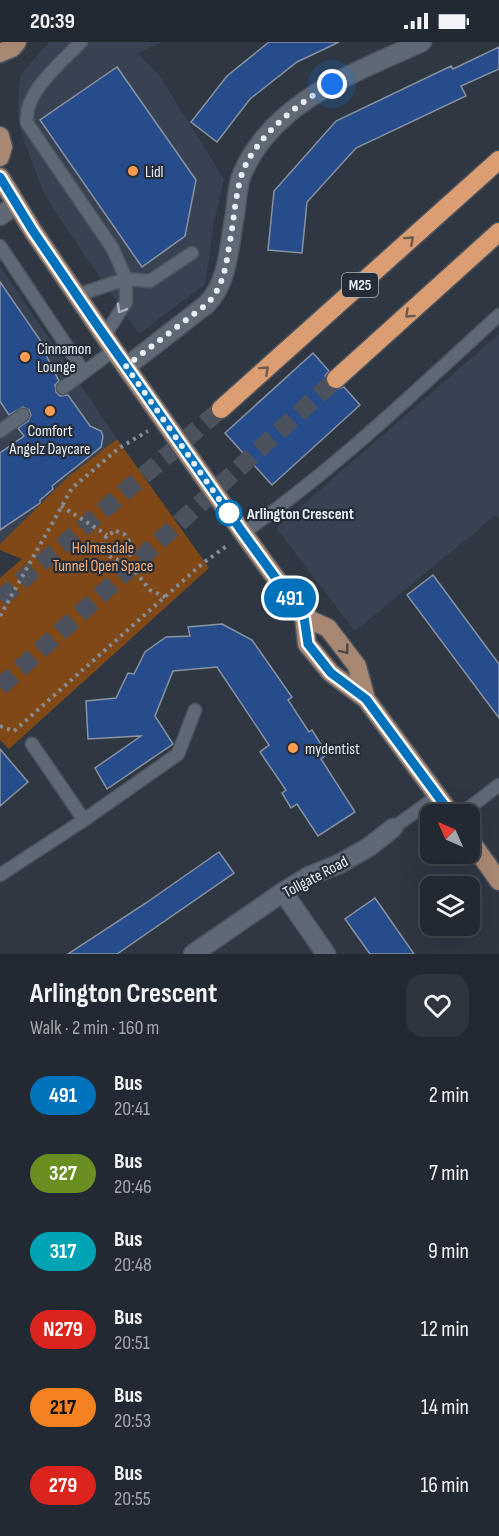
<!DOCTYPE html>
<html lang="en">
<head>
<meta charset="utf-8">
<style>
  :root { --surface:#232932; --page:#2f353e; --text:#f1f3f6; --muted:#a3a6ac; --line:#40454d }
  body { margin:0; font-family:"Sofia Sans Condensed",sans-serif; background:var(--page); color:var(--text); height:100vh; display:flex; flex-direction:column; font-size:22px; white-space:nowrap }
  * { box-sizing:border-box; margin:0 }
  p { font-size:20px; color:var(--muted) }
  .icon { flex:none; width:33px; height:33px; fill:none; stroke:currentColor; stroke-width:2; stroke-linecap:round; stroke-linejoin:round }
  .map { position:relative; height:912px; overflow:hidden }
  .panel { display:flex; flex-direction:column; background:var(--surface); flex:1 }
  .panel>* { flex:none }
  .badge { padding:0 12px; border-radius:20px; font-size:21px; line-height:39px }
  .needle { width:39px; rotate:315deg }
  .buttons { position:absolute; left:420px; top:762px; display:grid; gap:12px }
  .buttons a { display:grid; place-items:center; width:60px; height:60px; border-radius:12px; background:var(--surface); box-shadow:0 6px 24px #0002,0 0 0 2px var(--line); font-size:30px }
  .you { position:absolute; width:30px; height:30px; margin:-15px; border:4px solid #fff; border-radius:50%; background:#1a73e8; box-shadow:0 0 0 9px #1a73e833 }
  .map>.badge { position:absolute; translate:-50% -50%; box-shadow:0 0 0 3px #fff }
  .round { display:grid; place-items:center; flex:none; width:63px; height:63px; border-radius:18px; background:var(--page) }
  .summary { display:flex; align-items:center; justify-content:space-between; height:102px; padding:0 30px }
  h1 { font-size:28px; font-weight:700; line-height:45px }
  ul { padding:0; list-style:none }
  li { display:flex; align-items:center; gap:18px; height:78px; padding:0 30px }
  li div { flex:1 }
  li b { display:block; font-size:22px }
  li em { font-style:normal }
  li .badge { min-width:66px; font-weight:700; text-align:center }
  .status { display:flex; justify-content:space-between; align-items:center; height:42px; padding:0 30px; background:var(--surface); direction:ltr }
  .status svg { height:16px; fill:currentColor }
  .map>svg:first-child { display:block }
</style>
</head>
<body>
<div class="status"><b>20:39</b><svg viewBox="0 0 49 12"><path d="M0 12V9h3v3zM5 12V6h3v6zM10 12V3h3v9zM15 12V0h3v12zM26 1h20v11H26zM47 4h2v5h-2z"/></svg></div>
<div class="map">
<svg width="499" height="912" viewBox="0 0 499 912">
  <rect width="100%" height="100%" fill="#2f3743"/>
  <path fill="#384253" d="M49 0H162L138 11 159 33 224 137 215 175 205 242 139 292 58 174 42 147 22 93 18 69 19 44 21 32Z
    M0 224 117 397 69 434 0 502Z
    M499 292V477L496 473 355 589 276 486Z"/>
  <path fill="#804817" d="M117 397 209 526 9 707 0 698V536L22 517 0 508V502L69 434Z"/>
  <path fill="#264c8b" stroke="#8992a0" stroke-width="1.5" d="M269 0H339L297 20 250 57 217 100 191 80 227 34Z
    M499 5V27L461 44 466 54 356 106 307 160 302 211 268 208 274 149 336 79 451 24 453 27Z
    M117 25 196 138 185 194 142 225 40 78Z
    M0 240 49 311 46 313 59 339 55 343 56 350 60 354 68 353 90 384 101 389 103 394 101 405 52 444 53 447 40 458V461L0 488V411L24 394 18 386 28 379 31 373 29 368 23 365 9 373 0 359Z
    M313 311 329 329 325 334 327 344 333 348 344 345 360 363 272 443 225 391Z
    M433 533 499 622V676L407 553Z
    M222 582 252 598 292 655 288 658 309 690 312 688 322 704 320 705 326 713 321 717 355 770 318 794 297 762 291 766 282 751 286 748 260 710 269 703 217 625 173 629 155 674 173 702 107 747 95 726 141 694 88 697 86 659 116 656 128 631 134 632 145 610 166 595 190 594 188 585Z
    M0 707 28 740 0 764Z
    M219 810 234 831 117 912H68L146 861Z
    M375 856 414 912H370L345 877Z"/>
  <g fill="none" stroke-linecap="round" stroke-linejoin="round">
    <path stroke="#4b525e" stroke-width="18" stroke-dasharray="18 9" stroke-linecap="butt" d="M0 557 221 367
      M0 645 336 337"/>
    <g stroke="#4e545e" stroke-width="15">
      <path id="lane" d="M81 0C61 21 23 51 27 81L113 207 126 237V260L105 293
        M0 204 84 330
        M77 253 126 237 150 239 192 211
        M63 346 114 308
        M0 389 23 373
        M243 491C335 427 416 349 499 273
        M32 702 84 778
        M461 772 499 743
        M393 786 436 755
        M0 833 84 778 178 712 195 668"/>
    </g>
    <g stroke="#4e545e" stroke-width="21">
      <path id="street" d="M0 174 16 162
        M126 325 207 262C229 239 229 203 235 172 237 160 237 144 242 132 274 58 355 31 422 0
        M283 850 326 912
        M193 912 283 850 309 834 339 822 369 805 393 786"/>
    </g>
    <g stroke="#4e545e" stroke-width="21">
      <path id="primary" d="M0 11 12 6 17 0
        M0 94 3 105 0 115
        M0 135 33 189 114 308 243 491 304 575 307 602 331 631 366 657 451 772
        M304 575 328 586 357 624 366 657
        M470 798 499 839"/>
    </g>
    <g stroke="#4e545e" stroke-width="21">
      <path id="highway" d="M336 337 499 190
        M221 367 499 118"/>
    </g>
    <path stroke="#858c96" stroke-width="4" stroke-dasharray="3 4.5" stroke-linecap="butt" d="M61 464 107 493
      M116 489 124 492C131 500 135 509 126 518 112 519 106 514 103 501L107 493Z
      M126 518 150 548 165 555
      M0 574 72 446 119 406 148 389
      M0 684 14 689 203 521 228 503"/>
    <use href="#lane" stroke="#5f6875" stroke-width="12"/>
    <use href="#street" stroke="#5f6875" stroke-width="18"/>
    <use href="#primary" stroke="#a98873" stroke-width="18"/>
    <use href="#highway" stroke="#da9e72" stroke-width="18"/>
  </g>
  <defs><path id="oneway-chevron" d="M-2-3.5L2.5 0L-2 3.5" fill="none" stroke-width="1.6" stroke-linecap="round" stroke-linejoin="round" transform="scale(1.5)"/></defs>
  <g stroke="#6d5a50">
    <use href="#oneway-chevron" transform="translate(410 198) rotate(-42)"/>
    <use href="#oneway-chevron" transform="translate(409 272) rotate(138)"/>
    <use href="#oneway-chevron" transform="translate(265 328) rotate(-42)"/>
  </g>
  <use stroke="#abb2bc" href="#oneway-chevron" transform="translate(121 267) rotate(120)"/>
  <use stroke="#4d484a" href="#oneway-chevron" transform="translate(345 608) rotate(52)"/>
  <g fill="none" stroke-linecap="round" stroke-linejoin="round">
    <g stroke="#fff" stroke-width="14">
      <path id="line" d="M0 135 33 189 95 280 243 491 304 575 308 602 331 631 366 657 451 772"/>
    </g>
    <use href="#line" stroke="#0072bc" stroke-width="9"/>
    <path stroke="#e9eef6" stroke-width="6" stroke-dasharray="0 10.8" d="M229 471 230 473 126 324 207 262C224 244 226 223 230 199 234 178 235 156 241 135 252 97 299 60 332 42"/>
  </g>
  <g fill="#fb9e51" stroke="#252d39" stroke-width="2">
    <circle cx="133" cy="129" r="6"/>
    <circle cx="25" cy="315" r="6"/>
    <circle cx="50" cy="369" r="6"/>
    <circle cx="293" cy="706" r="6"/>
  </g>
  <circle fill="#fff" stroke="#0072bc" stroke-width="3" cx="229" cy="471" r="12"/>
  <g text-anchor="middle" stroke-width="4.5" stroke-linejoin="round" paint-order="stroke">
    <rect fill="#252d39" stroke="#aeb4bd" stroke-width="1.5" x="342" y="231" width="36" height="24" rx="4.5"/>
    <g font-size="15" font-weight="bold" fill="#e9eef6">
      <text x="360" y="248">M25</text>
    </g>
    <g font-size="16" fill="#e9eef6" stroke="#252d39" text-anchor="start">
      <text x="145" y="135">Lidl</text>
      <text x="37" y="312">Cinnamon<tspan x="37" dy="18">Lounge</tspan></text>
      <text x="50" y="394" text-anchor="middle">Comfort<tspan x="50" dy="18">Angelz Daycare</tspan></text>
      <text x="305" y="712">mydentist</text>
    </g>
    <g font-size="16" font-weight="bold" fill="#e9eef6" stroke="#252d39" text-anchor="start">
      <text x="247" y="477">Arlington Crescent</text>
    </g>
    <g font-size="16" fill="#fbb077" stroke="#252d39">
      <text x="103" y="511">Holmesdale<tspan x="103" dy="18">Tunnel Open Space</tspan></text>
    </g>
    <g font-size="16" fill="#e9eef6" stroke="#252d39">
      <text transform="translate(315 834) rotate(-28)" y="6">Tollgate Road</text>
    </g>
  </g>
</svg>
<div class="buttons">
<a><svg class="needle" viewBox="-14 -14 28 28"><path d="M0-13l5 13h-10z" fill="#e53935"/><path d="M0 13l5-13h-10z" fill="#a3a6ac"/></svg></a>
<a><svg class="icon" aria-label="layers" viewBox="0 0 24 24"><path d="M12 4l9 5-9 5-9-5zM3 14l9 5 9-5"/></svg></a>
</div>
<div class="you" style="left:332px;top:42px"></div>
<b class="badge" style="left:290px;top:556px;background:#0072bc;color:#fff">491</b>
</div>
<section class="panel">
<div class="summary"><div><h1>Arlington Crescent</h1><p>Walk · 2 min · 160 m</p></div><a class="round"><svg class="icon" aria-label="heart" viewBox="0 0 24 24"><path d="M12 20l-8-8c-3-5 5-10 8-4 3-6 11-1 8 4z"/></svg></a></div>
<ul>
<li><span class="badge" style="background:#0072bc;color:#fff">491</span><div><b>Bus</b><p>20:41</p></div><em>2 min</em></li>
<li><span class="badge" style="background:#6b8e23;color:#fff">327</span><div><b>Bus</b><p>20:46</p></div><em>7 min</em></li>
<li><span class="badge" style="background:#00a3b4;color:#fff">317</span><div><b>Bus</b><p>20:48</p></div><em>9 min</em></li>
<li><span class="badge" style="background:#dc241f;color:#fff">N279</span><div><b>Bus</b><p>20:51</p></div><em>12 min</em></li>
<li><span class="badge" style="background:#f58220;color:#111">217</span><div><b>Bus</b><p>20:53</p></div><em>14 min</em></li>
<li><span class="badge" style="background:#dc241f;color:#fff">279</span><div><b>Bus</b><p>20:55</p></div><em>16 min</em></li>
</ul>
</section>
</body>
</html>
